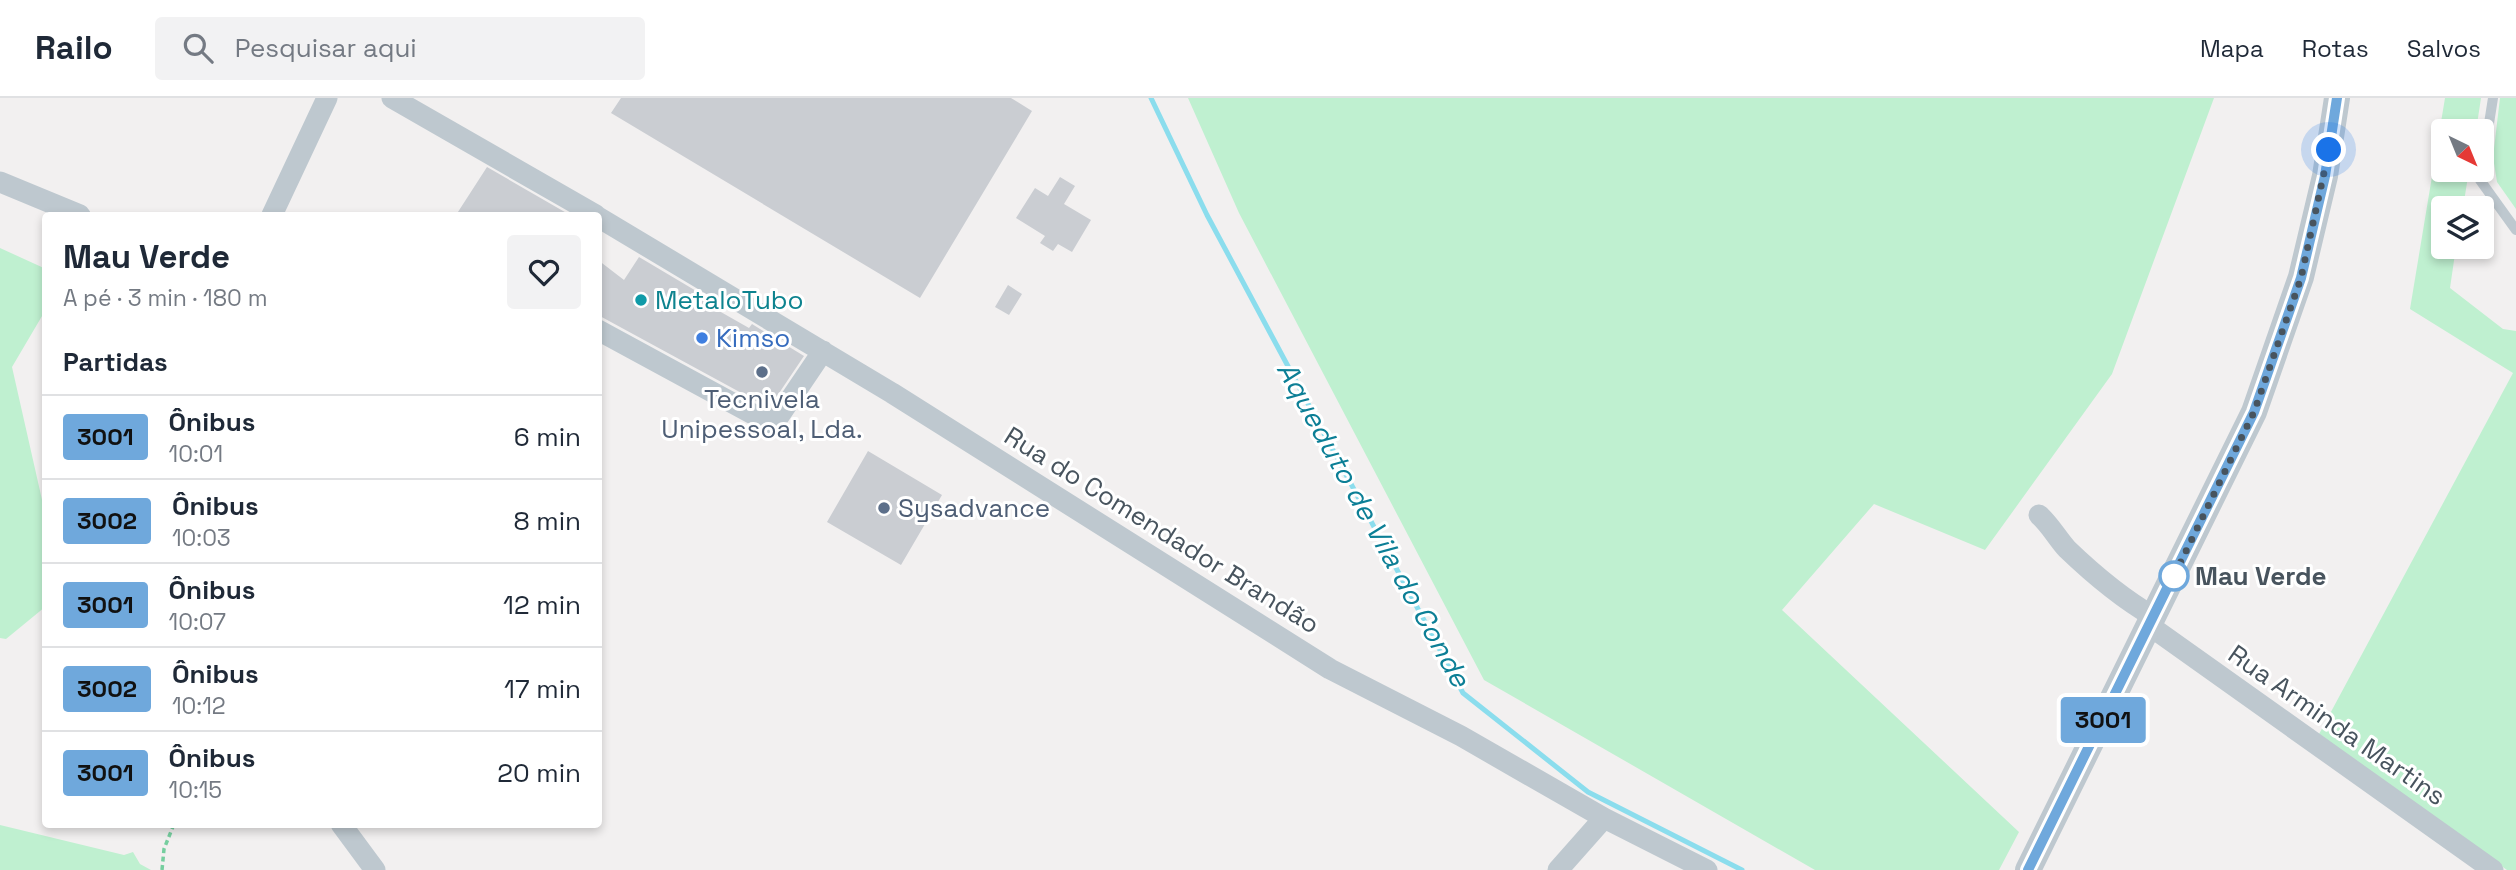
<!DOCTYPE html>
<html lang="pt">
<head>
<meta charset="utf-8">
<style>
  :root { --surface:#fff; --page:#f2f2f3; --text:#1f2937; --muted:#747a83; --line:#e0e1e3 }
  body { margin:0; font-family:"Space Grotesk",sans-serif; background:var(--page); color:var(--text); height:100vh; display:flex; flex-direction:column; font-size:26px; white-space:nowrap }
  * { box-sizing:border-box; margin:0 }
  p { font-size:23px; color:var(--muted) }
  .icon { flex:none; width:38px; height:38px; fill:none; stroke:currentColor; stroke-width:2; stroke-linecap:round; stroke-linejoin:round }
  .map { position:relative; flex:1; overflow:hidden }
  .details { position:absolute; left:42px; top:114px; width:560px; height:616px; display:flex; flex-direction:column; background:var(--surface); border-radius:7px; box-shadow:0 4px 10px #0003 }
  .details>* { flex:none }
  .badge { padding:0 14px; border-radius:5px; font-size:24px; line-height:46px }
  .needle { width:46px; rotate:137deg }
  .tools { position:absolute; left:2431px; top:21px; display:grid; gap:14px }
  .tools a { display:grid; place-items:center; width:63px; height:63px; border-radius:7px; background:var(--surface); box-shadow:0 4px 10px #0003; font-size:35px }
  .you { position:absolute; width:35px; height:35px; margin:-18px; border:5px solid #fff; border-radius:50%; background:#1a73e8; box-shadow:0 0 0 10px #1a73e833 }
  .map>.badge { position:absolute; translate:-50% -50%; box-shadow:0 0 0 4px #fff }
  h2 { padding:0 21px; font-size:26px; line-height:63px }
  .round { display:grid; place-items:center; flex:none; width:74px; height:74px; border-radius:7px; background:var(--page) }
  .head { display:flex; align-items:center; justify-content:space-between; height:119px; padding:0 21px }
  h1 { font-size:33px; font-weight:800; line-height:52px }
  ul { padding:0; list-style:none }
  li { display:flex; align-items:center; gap:21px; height:84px; padding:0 21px; border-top:2px solid var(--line) }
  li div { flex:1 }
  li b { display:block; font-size:26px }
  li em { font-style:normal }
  li .badge { min-width:77px; font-weight:700; text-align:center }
  header { display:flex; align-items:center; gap:42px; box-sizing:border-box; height:98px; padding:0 35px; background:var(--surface); border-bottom:2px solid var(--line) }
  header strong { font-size:33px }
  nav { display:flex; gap:38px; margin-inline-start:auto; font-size:24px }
  .search { width:490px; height:63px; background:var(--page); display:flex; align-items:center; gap:18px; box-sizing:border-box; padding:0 24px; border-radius:7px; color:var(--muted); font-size:26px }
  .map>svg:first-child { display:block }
</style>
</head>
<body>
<header>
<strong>Railo</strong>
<div class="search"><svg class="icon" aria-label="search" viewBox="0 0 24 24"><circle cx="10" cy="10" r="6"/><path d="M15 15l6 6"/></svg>Pesquisar aqui</div>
<nav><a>Mapa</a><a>Rotas</a><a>Salvos</a></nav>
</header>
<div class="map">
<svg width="2516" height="772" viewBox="0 0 2516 772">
  <rect width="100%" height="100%" fill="#f2f0f0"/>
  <path fill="#bff0d0" d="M1188 0H2214L2112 276 1985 452 1874 406 1782 512 2019 734 1999 772H1815L1484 582 1239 115Z
    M2445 0H2481L2476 33H2443V72H2469L2463 110H2443V149H2456L2450 190 2503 231 2516 233V772H2507L2318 638 2513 275 2410 211Z
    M2500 0H2516V111L2497 84 2493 59Z
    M0 150 46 171 45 213 12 269 45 415V509L6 541 0 540Z
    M0 727 124 757 133 754 140 766 151 772H0Z"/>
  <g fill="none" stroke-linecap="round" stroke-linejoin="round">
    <path stroke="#8bdded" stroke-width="5" d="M1151 0 1207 117 1463 595 1588 694 1742 772"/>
  </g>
  <path fill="#cacdd2" d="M621 0H1011L1032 13 920 200 611 15Z
    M487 69 570 117H456Z
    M1060 79 1075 88 1064 106 1091 122 1072 154 1058 146 1053 153 1040 145 1045 138 1016 120 1035 90 1048 98Z
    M639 159 708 200 705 205 749 230 752 226 804 258 769 310 598 217V162L624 182Z
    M1008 187 1022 196 1009 217 995 209Z
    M868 353 942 397 901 467 827 424Z"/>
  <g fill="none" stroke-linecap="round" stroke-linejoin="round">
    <path stroke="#76ce9f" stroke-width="3.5" stroke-dasharray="5 3.5" stroke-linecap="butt" d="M162 772 164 751 174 726"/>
    <path stroke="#bec8cf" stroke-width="10" d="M2482 70 2493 0
      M2481 72 2480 82 2516 132"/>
    <path stroke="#bec8cf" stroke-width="21" d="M392 0 596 117
      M0 84 80 117
      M272 117 327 0
      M598 119 892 295 1330 571 1461 638 1604 720 1707 772
      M598 232 773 327 823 253
      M2039 417C2051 428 2057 440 2067 451 2093 476 2123 501 2154 519
      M2150 528 2493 772
      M341 726 375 772
      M1558 772 1604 720"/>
    <path stroke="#bec8cf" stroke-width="26" d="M2028 772 2254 314 2301 179 2325 78 2337 0"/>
  </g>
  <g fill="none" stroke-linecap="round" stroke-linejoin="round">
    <g stroke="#fff" stroke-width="16">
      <path id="line" d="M2028 772 2254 314 2301 180 2325 78 2337 0"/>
    </g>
    <use href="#line" stroke="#6fa8dc" stroke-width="10"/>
    <path stroke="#48545e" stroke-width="7" stroke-dasharray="0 12.6" d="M2174 478 2169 488 2254 314 2301 180 2329 52"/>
  </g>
  <circle fill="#0f9aa8" stroke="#fff" stroke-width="2.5" cx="641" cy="202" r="7"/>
  <circle fill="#3f7fe0" stroke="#fff" stroke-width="2.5" cx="702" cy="240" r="7"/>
  <g fill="#5c6f8a" stroke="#fff" stroke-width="2.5">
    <circle cx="762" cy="274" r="7"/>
    <circle cx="884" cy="410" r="7"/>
  </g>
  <circle fill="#fff" stroke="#6fa8dc" stroke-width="3.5" cx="2174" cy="478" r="14"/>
  <g text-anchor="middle" stroke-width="6" stroke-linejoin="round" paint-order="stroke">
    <g font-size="26" fill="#0d838f" stroke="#fff" text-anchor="start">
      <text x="655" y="211">MetaloTubo</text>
    </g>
    <g font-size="26" fill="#366cbe" stroke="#fff" text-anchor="start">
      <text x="716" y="249">Kimso</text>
    </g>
    <g font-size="26" fill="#4e5e75" stroke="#fff">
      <text x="762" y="310">Tecnivela<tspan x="762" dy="30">Unipessoal, Lda.</tspan></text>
      <text x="898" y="419" text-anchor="start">Sysadvance</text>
    </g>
    <g font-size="26" fill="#48545e" stroke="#fff">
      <text transform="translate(1162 432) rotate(32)" y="9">Rua do Comendador Brandão</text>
      <text transform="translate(2337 627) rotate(35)" y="9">Rua Arminda Martins</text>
    </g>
    <g font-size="26" font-weight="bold" fill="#48545e" stroke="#fff" text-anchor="start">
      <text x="2195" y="487">Mau Verde</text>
    </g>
    <g font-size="28" font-style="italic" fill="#0c7f96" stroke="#fff">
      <text transform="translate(1374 426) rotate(61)" y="10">Aqueduto de Vila do Conde</text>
    </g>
  </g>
</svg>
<div class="tools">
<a><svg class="needle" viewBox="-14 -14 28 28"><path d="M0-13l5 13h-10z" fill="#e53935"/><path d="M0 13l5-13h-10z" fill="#747a83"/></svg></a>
<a><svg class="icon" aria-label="layers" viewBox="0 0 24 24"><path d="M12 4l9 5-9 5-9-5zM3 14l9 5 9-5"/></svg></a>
</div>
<div class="you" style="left:2329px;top:52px"></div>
<b class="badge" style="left:2103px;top:622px;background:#6fa8dc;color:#111">3001</b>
<section class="details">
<div class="head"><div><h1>Mau Verde</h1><p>A pé · 3 min · 180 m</p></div><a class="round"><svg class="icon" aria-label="heart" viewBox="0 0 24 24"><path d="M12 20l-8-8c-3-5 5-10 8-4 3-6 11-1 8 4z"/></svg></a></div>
<h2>Partidas</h2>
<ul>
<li><span class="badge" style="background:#6fa8dc;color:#111">3001</span><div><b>Ônibus</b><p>10:01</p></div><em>6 min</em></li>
<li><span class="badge" style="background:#6fa8dc;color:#111">3002</span><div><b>Ônibus</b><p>10:03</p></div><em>8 min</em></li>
<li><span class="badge" style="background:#6fa8dc;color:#111">3001</span><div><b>Ônibus</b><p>10:07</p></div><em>12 min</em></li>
<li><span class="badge" style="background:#6fa8dc;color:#111">3002</span><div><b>Ônibus</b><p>10:12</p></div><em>17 min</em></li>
<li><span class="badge" style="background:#6fa8dc;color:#111">3001</span><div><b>Ônibus</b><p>10:15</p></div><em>20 min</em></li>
</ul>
</section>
</div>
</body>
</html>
